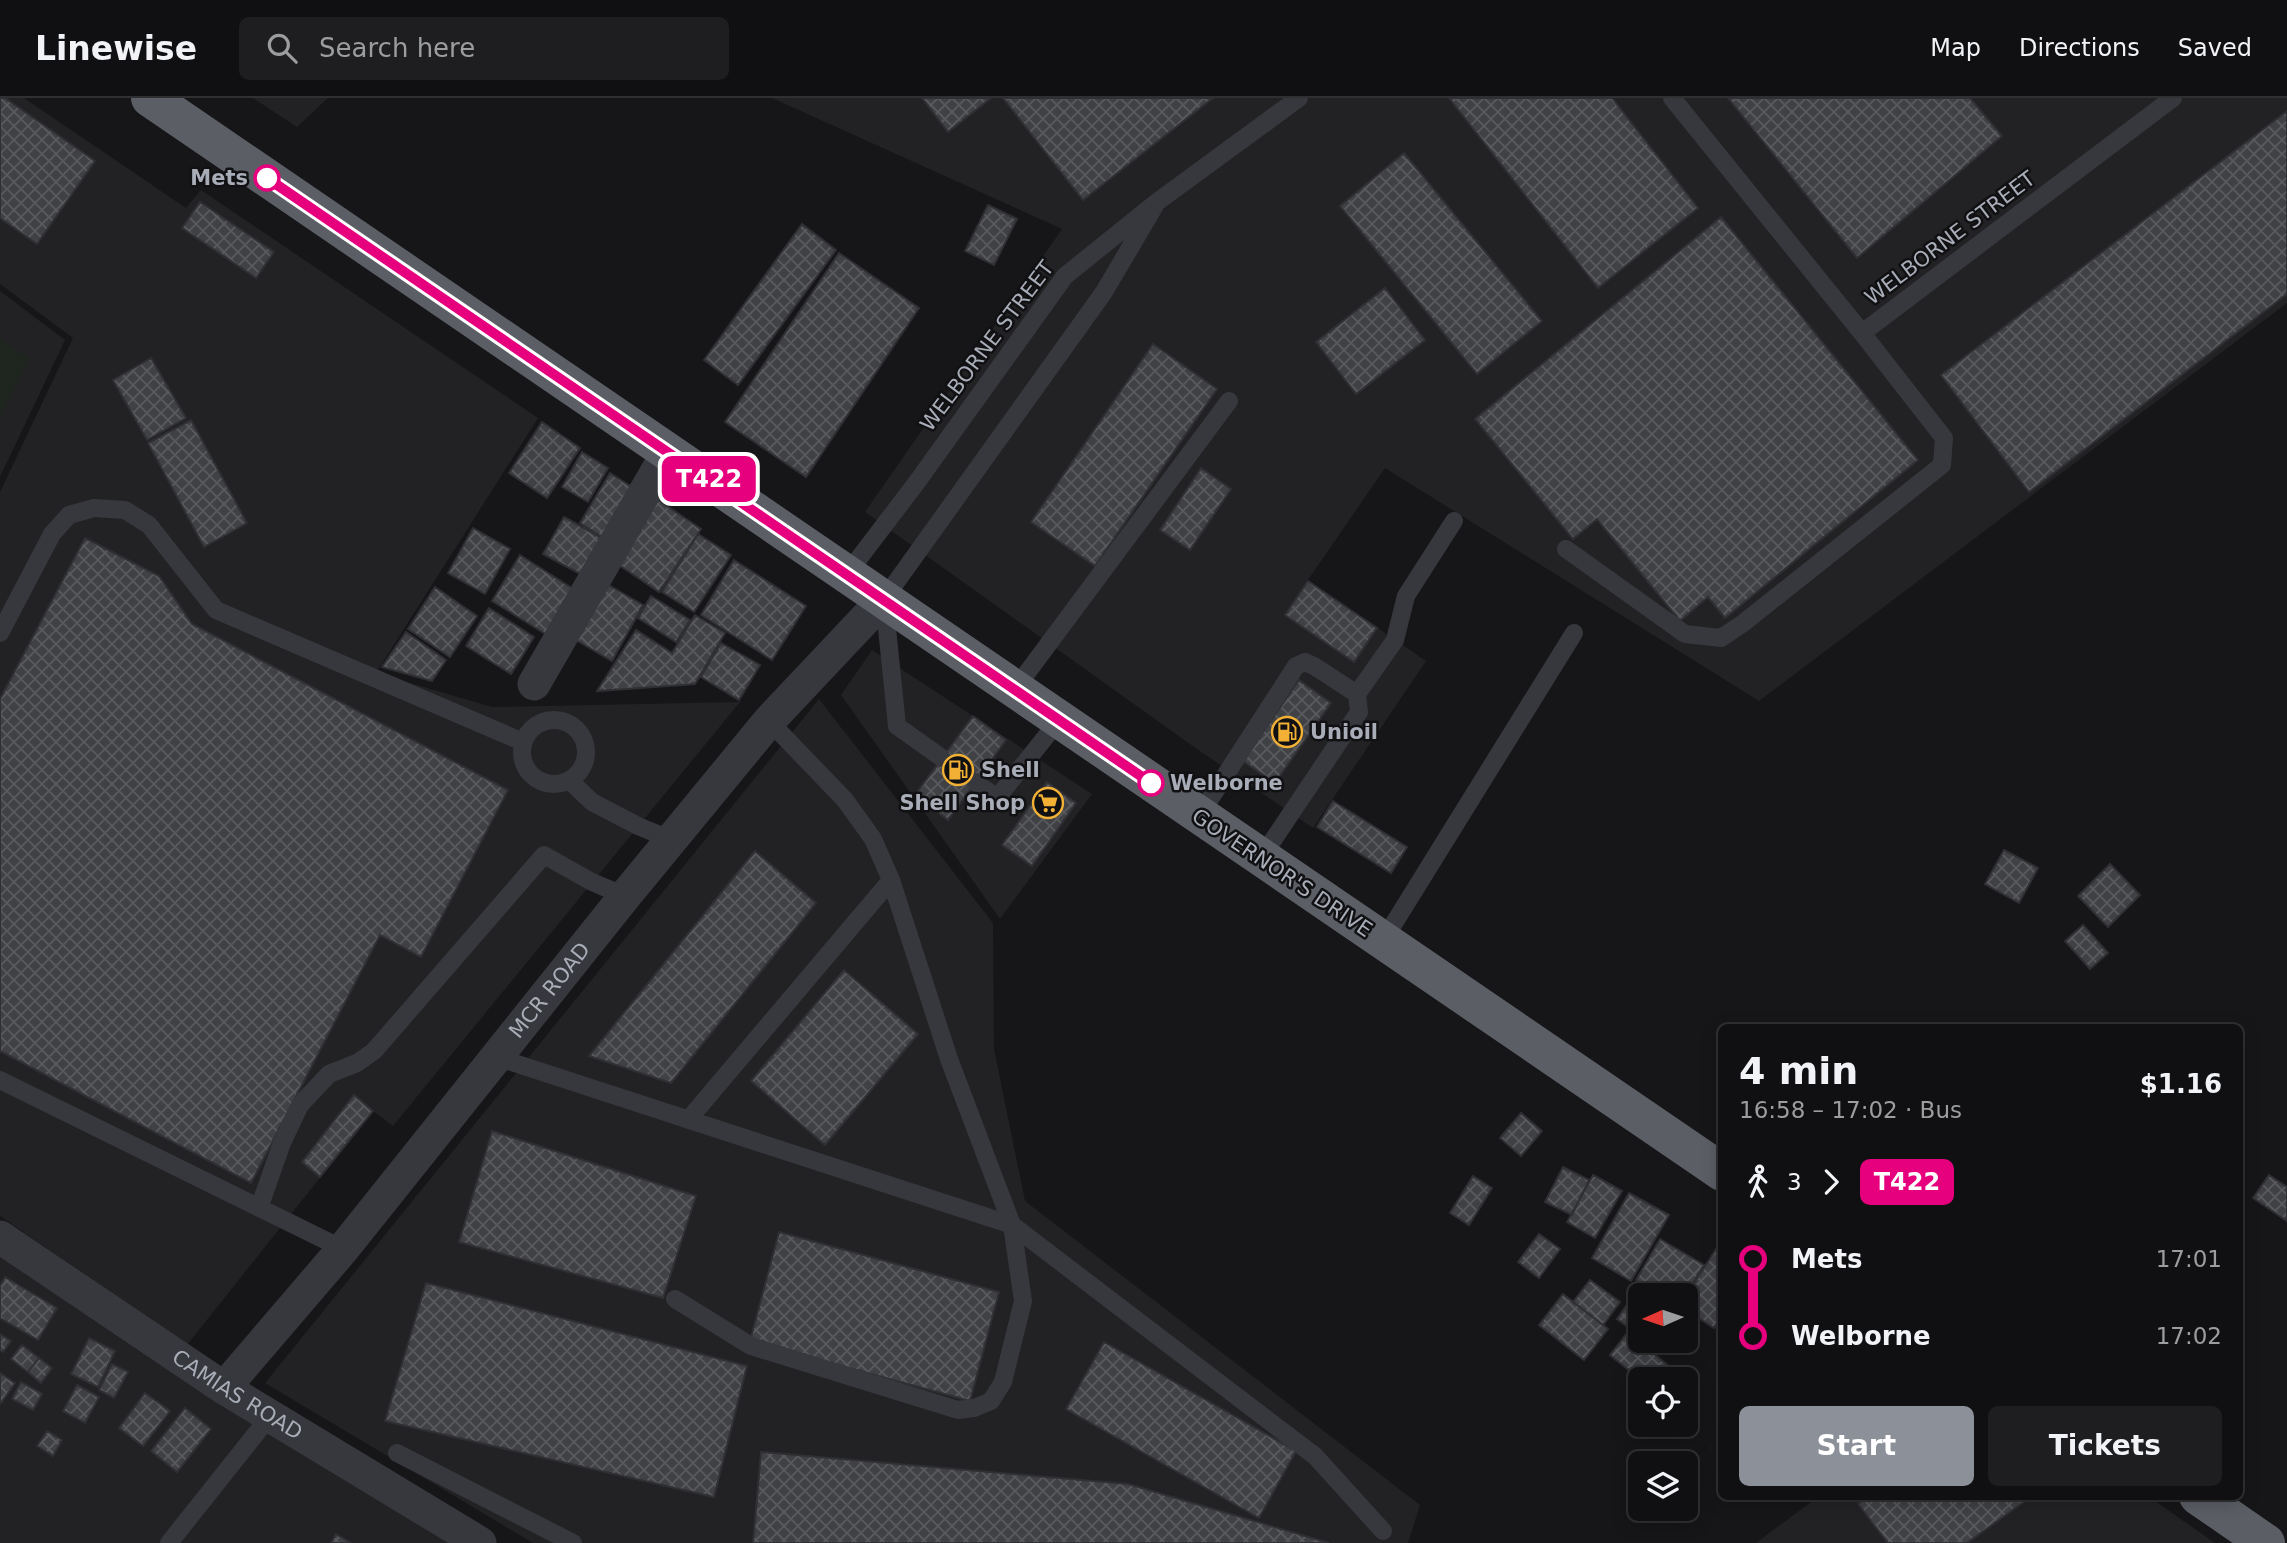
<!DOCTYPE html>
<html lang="en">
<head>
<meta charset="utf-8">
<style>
  :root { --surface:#101012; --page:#1e1e20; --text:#f1f3f6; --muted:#9c9d9f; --line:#303032; --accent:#8c9099 }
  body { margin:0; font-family:"DejaVu Sans",sans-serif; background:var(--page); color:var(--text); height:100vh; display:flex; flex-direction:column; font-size:26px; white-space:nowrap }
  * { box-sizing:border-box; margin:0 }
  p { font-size:23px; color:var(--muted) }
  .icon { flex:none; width:38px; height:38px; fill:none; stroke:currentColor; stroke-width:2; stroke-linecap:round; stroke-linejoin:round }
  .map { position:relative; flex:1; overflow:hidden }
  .side { position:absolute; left:1718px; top:926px; width:525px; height:476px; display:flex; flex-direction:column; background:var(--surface); border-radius:10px; box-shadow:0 4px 18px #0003,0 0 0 2px var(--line) }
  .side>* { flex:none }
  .badge { padding:0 14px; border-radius:10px; font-size:24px; line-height:46px }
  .needle { width:46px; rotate:267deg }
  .fabs { position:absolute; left:1628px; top:1185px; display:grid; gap:14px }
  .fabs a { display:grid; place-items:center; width:70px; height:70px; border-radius:10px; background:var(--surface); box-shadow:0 4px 18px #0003,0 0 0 2px var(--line); font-size:35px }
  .map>.badge { position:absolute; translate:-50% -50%; box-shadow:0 0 0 4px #fff }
  .legs { display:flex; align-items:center; gap:10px; height:77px; padding:0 21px; font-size:23px }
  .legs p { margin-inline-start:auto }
  .headline { display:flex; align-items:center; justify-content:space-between; height:119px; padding:0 21px }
  h1 { font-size:38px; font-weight:800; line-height:52px }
  .primary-button { display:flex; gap:14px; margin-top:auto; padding:14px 21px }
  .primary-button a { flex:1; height:80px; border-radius:10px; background:var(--accent); color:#fff; font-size:28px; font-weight:800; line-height:80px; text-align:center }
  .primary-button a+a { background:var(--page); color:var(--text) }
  ul { padding:0 21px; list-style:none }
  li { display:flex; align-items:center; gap:24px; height:77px; font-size:26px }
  li i { display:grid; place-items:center; width:10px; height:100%; margin:0 9px; background:currentColor }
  li i::after { content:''; width:18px; height:18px; margin:-9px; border:5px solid; border-radius:50%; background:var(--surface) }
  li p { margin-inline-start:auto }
  li:first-child i { background:linear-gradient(#0000 50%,currentColor 0) }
  li:last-child i { background:linear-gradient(currentColor 50%,#0000 0) }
  header { display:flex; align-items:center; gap:42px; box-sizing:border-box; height:98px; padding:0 35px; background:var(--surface); border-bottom:2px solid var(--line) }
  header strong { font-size:33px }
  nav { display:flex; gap:38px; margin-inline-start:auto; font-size:24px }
  .search { width:490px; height:63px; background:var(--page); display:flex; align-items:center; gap:18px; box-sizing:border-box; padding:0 24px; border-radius:10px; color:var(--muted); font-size:26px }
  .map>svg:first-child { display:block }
</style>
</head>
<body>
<header>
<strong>Linewise</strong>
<div class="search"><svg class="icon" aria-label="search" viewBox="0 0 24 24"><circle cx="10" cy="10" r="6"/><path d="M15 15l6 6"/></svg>Search here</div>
<nav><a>Map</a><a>Directions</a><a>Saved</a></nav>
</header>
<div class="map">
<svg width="2287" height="1445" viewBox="0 0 2287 1445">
  <defs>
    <pattern id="building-cross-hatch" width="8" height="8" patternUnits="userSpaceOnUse" patternTransform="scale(1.75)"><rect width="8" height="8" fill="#404145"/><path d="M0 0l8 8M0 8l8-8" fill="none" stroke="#595a5e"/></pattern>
  </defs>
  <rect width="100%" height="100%" fill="#161618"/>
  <path fill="#222225" d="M0 0H24L186 110 201 92 538 320 376 575 492 609 740 604 393 1028 373 1013 187 1247 0 1118V394L73 240 0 186Z
    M253 0H328L297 29Z
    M772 0H2287V205L1759 603 1385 370 1308 482 1426 563 1313 730 1194 649 865 414 1062 131Z
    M0 193 65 242 0 379Z
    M872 552 1092 696 1000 821 841 597Z
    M819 601 993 825 994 951 1025 1103 1420 1407 1408 1445H533L265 1285Z
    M0 1155 454 1445H0Z
    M1819 1398H2148L2215 1445H1756Z"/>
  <path fill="#1e261f" d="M0 241 29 261 0 320Z"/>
  <path fill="url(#building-cross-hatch)" stroke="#303034" stroke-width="2" d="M0 0H5L95 63 37 146 0 120Z
    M922 0H991L948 34Z
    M1003 0H1213L1083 102Z
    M1449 0H1612L1698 110 1598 190Z
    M1728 0H1970L2002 38 1857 160Z
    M2287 13V196L2029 394 1941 277Z
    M1404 55 1542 223 1477 276 1340 108Z
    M200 104 274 154 256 180 182 130Z
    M988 107 1017 121 994 167 965 153Z
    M1721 119 1918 362 1725 520 1708 499 1680 523 1597 421 1573 441 1475 321Z
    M802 126 836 152 738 287 704 262Z
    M839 155 919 210 806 379 725 324Z
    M1385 190 1425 242 1356 296 1316 244Z
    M1153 246 1217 291 1095 468 1031 424Z
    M151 260 186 320 147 342 113 282Z
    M191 322 247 425 204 449 148 345Z
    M542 324 580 350 547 400 509 375Z
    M582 354 608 370 588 404 562 389Z
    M1201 370 1231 391 1190 452 1160 432Z
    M610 375 635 391 605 441 580 425Z
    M658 402 701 431 659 494 616 465Z
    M564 419 602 440 582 477 543 456Z
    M473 430 510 451 485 496 448 475Z
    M698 436 731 457 694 514 662 494Z
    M85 440 159 478 192 526 508 692 421 859 380 837 251 1085 0 953V601Z
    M520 457 575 492 547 537 492 503Z
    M734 462 806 508 772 562 701 517Z
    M600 482 643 507 612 563 569 538Z
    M1308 483 1377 530 1354 564 1285 517Z
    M435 489 477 518 450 559 408 531Z
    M651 498 690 522 676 544 638 520Z
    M489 510 534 539 511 576 466 548Z
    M695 517 725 535 695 586 597 593 636 532 672 555Z
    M406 534 446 562 432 583 382 569Z
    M721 545 760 567 739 602 701 579Z
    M1299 582 1331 605 1275 685 1243 663Z
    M973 618 1006 642 948 722 915 697Z
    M1047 684 1076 705 1032 768 1002 747Z
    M1333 703 1407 749 1391 775 1317 729Z
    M2004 752 2038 770 2019 805 1985 786Z
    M755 753 816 805 671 985 589 958Z
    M2110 766 2140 797 2108 829 2078 798Z
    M2083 827 2108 855 2090 871 2065 843Z
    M844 872 918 936 825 1047 751 983Z
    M354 997 373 1013 320 1079 302 1064Z
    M1521 1015 1542 1033 1521 1058 1500 1040Z
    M492 1033 696 1098 663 1200 459 1144Z
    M1563 1069 1589 1082 1572 1117 1545 1104Z
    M1593 1077 1622 1093 1595 1140 1567 1124Z
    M2269 1077 2287 1089V1123L2253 1100Z
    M1473 1078 1492 1090 1469 1127 1450 1115Z
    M1629 1095 1669 1117 1631 1183 1592 1160Z
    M779 1134 999 1194 970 1303 750 1243Z
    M1539 1136 1560 1151 1539 1180 1518 1164Z
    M1660 1141 1704 1167 1685 1198 1662 1197 1636 1182Z
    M1722 1142V1217L1714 1230 1685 1211V1199Z
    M5 1179 57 1210 38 1242 0 1220V1188Z
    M1590 1182 1620 1204 1603 1227 1573 1204Z
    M426 1185 747 1268 714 1399 385 1323Z
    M1641 1187 1655 1197H1640V1238L1617 1221Z
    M1563 1196 1608 1231 1584 1262 1539 1227Z
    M1628 1234 1684 1281H1640L1610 1257Z
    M0 1236 11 1243 3 1254 0 1252Z
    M89 1240 115 1253 98 1289 71 1276Z
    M1104 1244 1296 1353 1259 1420 1066 1311Z
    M22 1247 39 1260 28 1274 11 1261Z
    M39 1260 52 1270 41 1285 28 1274Z
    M112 1266 128 1274 114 1300 99 1292Z
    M0 1275 15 1285 1 1305 0 1304Z
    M1685 1282 1695 1290 1685 1302Z
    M21 1284 42 1296 33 1312 12 1301Z
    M77 1287 99 1299 85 1325 63 1313Z
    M145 1295 170 1313 143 1348 119 1330Z
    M185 1310 211 1331 177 1374 151 1353Z
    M47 1333 62 1342 53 1358 37 1348Z
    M761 1354 1128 1386 1329 1445H753Z
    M1868 1398H2032L1967 1445H1888L1858 1406Z
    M336 1436 351 1445H331Z"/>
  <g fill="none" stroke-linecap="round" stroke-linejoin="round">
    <path stroke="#37383d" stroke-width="18" d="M1672 0 1862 235 2173 0
      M1566 451 1685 536 1721 540 1742 526 1942 367 1944 340 1862 235
      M847 476 917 384 1065 178 1157 104 1299 0
      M0 535 52 436 69 417 94 410 125 412 149 427 216 512 523 644
      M1015 591 1229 303
      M1357 596 1395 542 1406 498 1454 423
      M522 654a32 32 0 1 1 64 0a32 32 0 1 1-64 0Z
      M942 660 897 628 884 501 1104 194 1157 104
      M569 682 592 704 638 728 672 742
      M975 684 997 700 1059 622
      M1199 718 1296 568 1305 564 1314 568 1357 596 1359 614 1261 760
      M1383 843 1574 535
      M496 959 1012 1127 1315 1358 1383 1433
      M0 982 343 1151
      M688 1022 891 782
      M259 1110 282 1045 300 1007 329 976 357 965 374 953 544 757 592 784 625 798
      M675 1201 751 1248 958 1312 974 1310 991 1303 1003 1284 1023 1203 1012 1127 949 961 891 782 873 741 845 702 769 623
      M397 1355 573 1445
      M169 1445 270 1318"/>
    <g stroke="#37383d" stroke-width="33">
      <path d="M534 586 668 354"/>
      <path id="s1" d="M0 1139 224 1290 480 1445"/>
      <path id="s2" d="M224 1290 343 1151 625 798 769 623 884 501"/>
    </g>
    <path stroke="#5b5e65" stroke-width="38" d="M150 0 1722 1074
      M2198 1398 2266 1445"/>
  </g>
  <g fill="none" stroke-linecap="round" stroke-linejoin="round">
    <g stroke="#fff" stroke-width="16">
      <path id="line-1" d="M267 80 1151 685"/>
    </g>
    <use href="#line-1" stroke="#e6007e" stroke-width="10"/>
  </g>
  <defs>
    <g id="fuel-ring" transform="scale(1.575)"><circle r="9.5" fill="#111113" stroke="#f2b134" stroke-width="1.5"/><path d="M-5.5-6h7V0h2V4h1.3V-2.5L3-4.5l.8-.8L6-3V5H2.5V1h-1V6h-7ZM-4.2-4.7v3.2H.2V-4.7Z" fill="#f2b134"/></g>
    <g id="supermarket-ring" transform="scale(1.575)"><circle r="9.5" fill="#111113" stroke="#f2b134" stroke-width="1.5"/><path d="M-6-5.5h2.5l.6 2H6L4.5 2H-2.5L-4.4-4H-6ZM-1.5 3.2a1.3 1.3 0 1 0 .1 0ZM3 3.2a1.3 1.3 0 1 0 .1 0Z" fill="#f2b134"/></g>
  </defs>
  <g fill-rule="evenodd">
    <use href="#fuel-ring" x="1287" y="634"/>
    <use href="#fuel-ring" x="958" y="672"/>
    <use href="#supermarket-ring" x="1048" y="705"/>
  </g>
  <g fill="#fff" stroke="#e6007e" stroke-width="3.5">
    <circle cx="267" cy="80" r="12"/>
    <circle cx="1151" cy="685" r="12"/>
  </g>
  <g text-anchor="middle" stroke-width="5" stroke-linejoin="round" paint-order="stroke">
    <g font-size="21" font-weight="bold" fill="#a8adb8" stroke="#111113" text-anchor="end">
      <text x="248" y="87">Mets</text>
      <text x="1170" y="692" text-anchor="start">Welborne</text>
    </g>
    <g font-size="21" fill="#a8adb8" stroke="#111113">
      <text transform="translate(1950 140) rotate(-37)" y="7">WELBORNE STREET</text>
      <text transform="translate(987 248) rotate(-53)" y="7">WELBORNE STREET</text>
      <text transform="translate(1282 775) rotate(34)" y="7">GOVERNOR'S DRIVE</text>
      <text dy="7" stroke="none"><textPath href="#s2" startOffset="514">MCR ROAD</textPath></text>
      <text dy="7" stroke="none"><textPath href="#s1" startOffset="285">CAMIAS ROAD</textPath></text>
    </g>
    <g font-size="21" font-weight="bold" fill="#a8adb8" stroke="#111113" text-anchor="start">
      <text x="1310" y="641">Unioil</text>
      <text x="981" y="679">Shell</text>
      <text x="1025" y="712" text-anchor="end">Shell Shop</text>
    </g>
  </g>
</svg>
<div class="fabs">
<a><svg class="needle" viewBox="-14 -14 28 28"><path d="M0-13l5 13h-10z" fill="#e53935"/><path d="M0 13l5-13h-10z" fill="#9c9d9f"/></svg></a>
<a><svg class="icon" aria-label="locate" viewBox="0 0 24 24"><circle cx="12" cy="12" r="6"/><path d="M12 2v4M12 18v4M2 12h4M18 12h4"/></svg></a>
<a><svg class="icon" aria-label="layers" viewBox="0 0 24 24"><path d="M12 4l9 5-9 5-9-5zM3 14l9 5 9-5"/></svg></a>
</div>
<b class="badge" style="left:709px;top:381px;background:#e6007e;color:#fff">T422</b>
<section class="side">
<div class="headline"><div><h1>4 min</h1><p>16:58 – 17:02 · Bus</p></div><b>$1.16</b></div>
<div class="legs"><svg class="icon" aria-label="walk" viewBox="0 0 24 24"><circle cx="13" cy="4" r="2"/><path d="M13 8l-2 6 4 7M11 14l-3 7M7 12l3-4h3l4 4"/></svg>3<svg class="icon" aria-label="forward" viewBox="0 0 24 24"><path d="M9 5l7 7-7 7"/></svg><b class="badge" style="background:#e6007e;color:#fff">T422</b></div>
<ul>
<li><i style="color:#e6007e"></i><b>Mets</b><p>17:01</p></li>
<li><i style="color:#e6007e"></i><b>Welborne</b><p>17:02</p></li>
</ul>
<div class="primary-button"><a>Start</a><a>Tickets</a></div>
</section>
</div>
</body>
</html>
